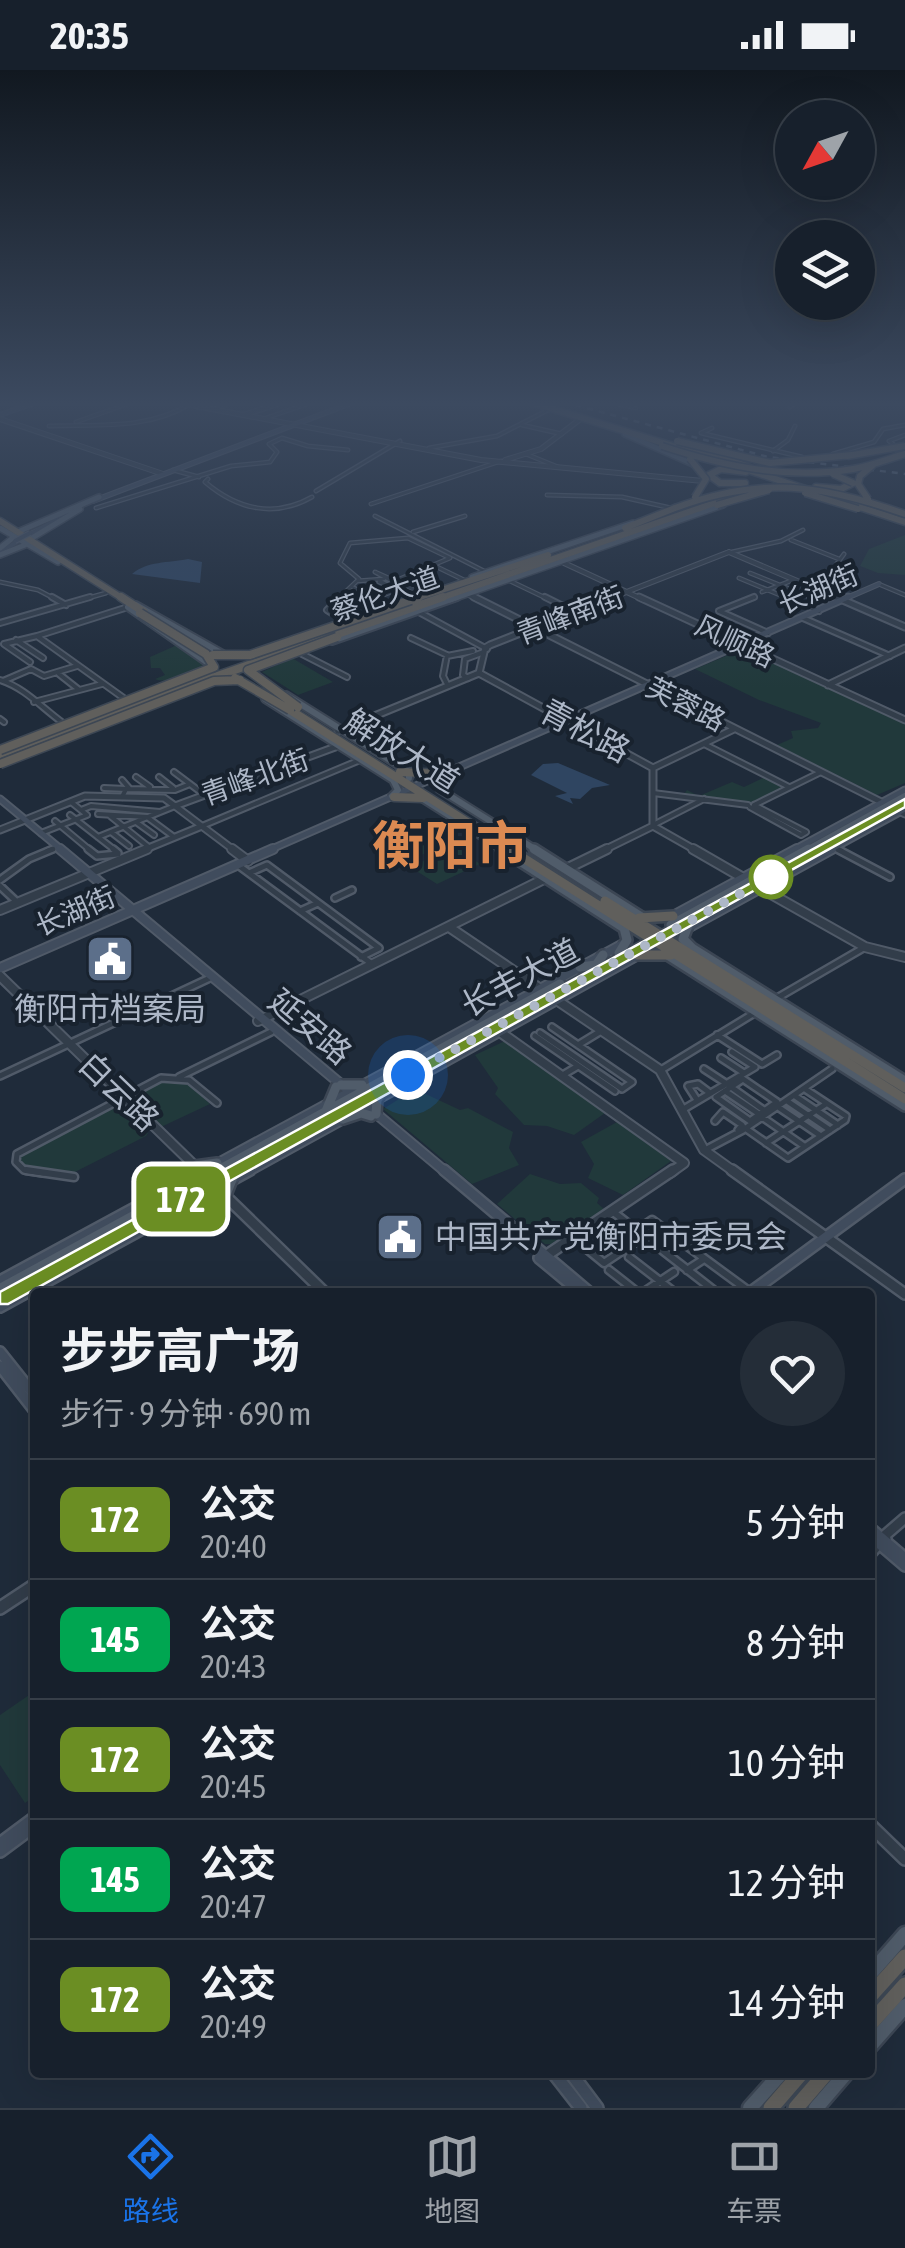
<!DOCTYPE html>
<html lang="zh">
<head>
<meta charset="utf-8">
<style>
  :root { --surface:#17202c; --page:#242d38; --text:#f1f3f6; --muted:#9ea3a9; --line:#363e48; --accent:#1a73e8 }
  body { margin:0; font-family:"Asap Condensed","Noto Sans SC",sans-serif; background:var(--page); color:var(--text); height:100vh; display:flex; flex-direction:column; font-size:38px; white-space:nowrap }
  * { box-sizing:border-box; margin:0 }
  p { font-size:32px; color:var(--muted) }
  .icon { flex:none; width:55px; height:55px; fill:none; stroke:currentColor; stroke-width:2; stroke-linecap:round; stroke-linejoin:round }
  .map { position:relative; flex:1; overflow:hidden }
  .panel { position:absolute; left:30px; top:1218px; width:845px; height:790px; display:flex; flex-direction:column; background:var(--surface); border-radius:10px; box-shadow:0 10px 40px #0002,0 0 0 2px var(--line) }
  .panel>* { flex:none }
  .badge { padding:0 20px; border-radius:15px; font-size:35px; line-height:65px }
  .needle { width:65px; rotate:230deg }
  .controls { position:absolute; left:775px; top:30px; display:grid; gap:20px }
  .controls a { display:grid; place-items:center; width:100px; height:100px; border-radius:50%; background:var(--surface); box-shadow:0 10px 40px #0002,0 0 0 2px var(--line); font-size:50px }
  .you { position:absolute; width:50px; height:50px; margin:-25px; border:8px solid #fff; border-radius:50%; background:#1a73e8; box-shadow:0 0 0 15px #1a73e833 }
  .map>.badge { position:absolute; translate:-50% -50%; box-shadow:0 0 0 5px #fff }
  .round { display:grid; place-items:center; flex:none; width:105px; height:105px; border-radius:52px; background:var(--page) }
  .overview { display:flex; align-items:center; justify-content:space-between; height:170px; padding:0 30px }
  h1 { font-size:48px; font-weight:700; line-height:75px }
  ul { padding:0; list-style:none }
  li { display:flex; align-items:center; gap:30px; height:120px; padding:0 30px; border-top:2px solid var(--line) }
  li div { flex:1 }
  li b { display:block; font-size:38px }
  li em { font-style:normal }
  li .badge { min-width:110px; font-weight:700; text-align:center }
  .status { display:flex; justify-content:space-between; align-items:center; height:70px; padding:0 50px; background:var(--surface); direction:ltr }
  .status svg { height:28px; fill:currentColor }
  .tab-bar { display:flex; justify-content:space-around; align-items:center; height:140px; border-top:2px solid var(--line); background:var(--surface); font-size:28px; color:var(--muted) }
  .tab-bar a { display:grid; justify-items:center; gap:5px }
  .tab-bar .on { color:var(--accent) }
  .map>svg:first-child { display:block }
</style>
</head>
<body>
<div class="status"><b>20:35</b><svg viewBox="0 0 49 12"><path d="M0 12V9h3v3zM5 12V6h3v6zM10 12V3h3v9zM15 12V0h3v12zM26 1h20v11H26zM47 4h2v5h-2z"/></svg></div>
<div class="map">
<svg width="905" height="2038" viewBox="0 0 905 2038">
  <rect width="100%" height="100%" fill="#1f2b3a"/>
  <path fill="#21393b" d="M905 465V505L878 503 860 496 869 479Z
    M177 575 203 595C192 603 168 615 155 609L165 605 160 598H151L150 587Z
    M745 578 905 652V713L877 725 777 675 793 668 791 661 818 658 821 653 759 630 695 599Z
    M292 588 333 612 298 625 262 602Z
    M765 707 784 716 754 732H750L684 724 687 720 699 726 732 712 744 717Z
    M422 757 450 772 404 793 381 777Z
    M456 776 480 794 437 814 410 797Z
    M505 971 605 1043 574 1065 547 1056 524 1055 495 1024 498 1018 475 985Z
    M162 1010 189 1014 210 1034 161 1057 130 1026Z
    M415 1019 460 1040 468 1038 513 1062 509 1078 519 1095 472 1114 383 1039Z
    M115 1034 148 1063 146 1066 71 1104 26 1099 20 1091V1084Z
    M617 1052 671 1091 623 1125 588 1108 594 1094 581 1072Z
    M530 1104 560 1114 581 1113 599 1128 597 1133 604 1139 551 1174H545L497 1134Z
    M35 1621V1726L25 1733 0 1695V1645Z"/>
  <path fill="#2f4561" d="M188 489 202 492 200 513 132 504C147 491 168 493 188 489Z
    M558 693 610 715 592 718 580 729 570 728 573 734 555 726 567 723 531 705 543 694Z"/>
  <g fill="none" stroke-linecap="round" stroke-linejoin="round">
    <g stroke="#505a68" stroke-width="5">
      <path id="minor-far3" d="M609 332 636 338
        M790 337 797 332
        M214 339 233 332
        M266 348 313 332
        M76 352 133 332
        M522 355 562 364
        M49 356C97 354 148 360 190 334
        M712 358 701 363 802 387
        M429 378 497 366 548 340
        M898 378 889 371 905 365
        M773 381 788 370 795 356
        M526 384 558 397
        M833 384 874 372 883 359 905 355
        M173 400 199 407
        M208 409 205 412C238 440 275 448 312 427
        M316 421 400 371
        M547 425 622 427 671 438
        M371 434 501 391
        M96 438 231 396 270 392 277 382 269 374 282 368 308 376 348 380
        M375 446 486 502
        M413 462 465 446
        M791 470 839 489
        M732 482 781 471 803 460
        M435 496 464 510
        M750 503 817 530
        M739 508 792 530
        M379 510 391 517 379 512
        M508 510 550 530
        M357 511 384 509
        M0 512 38 520 57 530
        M881 515 905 525
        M352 517 374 528
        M811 517 827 507 844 484
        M762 522 793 510
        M418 526 375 502 424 524
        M81 530 106 523
        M337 530 359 509 340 493 350 473 408 468 450 488 397 510
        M370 530 405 517
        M747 530 755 527"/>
    </g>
    <g stroke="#505a68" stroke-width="8">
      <path id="minor-far2" d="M52 527 66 535
        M340 527 327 540 345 551
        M545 527 577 543
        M754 527 719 541 768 563
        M786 527 819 541
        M811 527 817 530
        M337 530 356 535 376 527
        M417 541 487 579
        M803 548 890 586
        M0 553 90 527
        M411 568 447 585 443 606 448 616
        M16 570 43 588
        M300 583 347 607
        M447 586 473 581
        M30 592 4 574 37 566
        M59 604 78 619
        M468 608 463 605 465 589 484 582
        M0 610C25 618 41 637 63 653
        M3 611 31 599 44 606 77 596
        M125 629 37 566 128 537
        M34 632 102 614
        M0 649 4 652
        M704 674 789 717
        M174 702 206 726
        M136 707 150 717
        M159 707 173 718
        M122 710 129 718
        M104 718 126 719
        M653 723 748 735
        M122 727 126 719 175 720 190 714
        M754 735 821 702
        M750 737 801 765 806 762 754 735
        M81 740 91 736 160 742
        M98 744 147 747 174 767
        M70 745 116 781
        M109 745 150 778
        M55 751 91 781
        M136 752 154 765
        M653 755 704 729
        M202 756 360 690
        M111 762 129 776
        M41 763 87 745 71 732
        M98 767 175 736
        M834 777 842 781
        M47 781 53 779"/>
    </g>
    <g stroke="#505a68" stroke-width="10">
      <path id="minor-far1" d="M88 779 97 786 118 784
        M113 779 118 783
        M837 779 890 807
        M238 795 372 894
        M249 803 267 795 379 878 361 887
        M0 810 29 789 53 779
        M0 816 18 833
        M335 828 352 820
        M300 841 318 833
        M777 928 865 877
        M540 963 622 1019 632 1012 552 957
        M717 965 762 994 777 985
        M535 966 615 1021
        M578 975 601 961
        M721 988 744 1003
        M704 999 727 1014
        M661 1000 756 942
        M0 1006 212 907
        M561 1006 578 996
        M179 1007 271 962
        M743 1009 777 1032 750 1051 716 1027Z
        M731 1017 765 1041
        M725 1021 759 1044
        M795 1026 838 1055
        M697 1030 688 1016 698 1014 710 1023
        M787 1031 830 1060
        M778 1037 821 1066
        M682 1040 755 997 732 982
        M762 1047 804 1076
        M715 1051 723 1042 742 1055 738 1060
        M745 1058 788 1088 845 1050 846 1046 805 1019
        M766 1073 826 1034
        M705 1080 743 1060 832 999
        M44 1103 24 1100 16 1092 17 1084 161 1008 189 1010 217 1033"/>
    </g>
    <g stroke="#505a68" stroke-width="11">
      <path id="minor" d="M26 1100 74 1107
        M612 1141 716 1222
        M591 1155 622 1181
        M636 1161 652 1150 750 1222
        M582 1175 604 1193 637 1171 628 1163
        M629 1187 674 1222
        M609 1200 637 1222
        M687 1200 704 1189
        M644 1222 674 1202"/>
    </g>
    <g stroke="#505a68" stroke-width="6">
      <path id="tertiary-far4" d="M175 332 481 390 703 411
        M243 345 284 332
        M0 349 163 404
        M505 390 541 379 583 347
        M729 482 842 530
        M564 493 644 530
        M467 524 479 530
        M606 530 729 482"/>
    </g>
    <g stroke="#505a68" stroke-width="9">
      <path id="tertiary-far3" d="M474 527 905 744
        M639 527 905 650
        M836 527 905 557
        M479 603 653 698V756L697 781
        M828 615 905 578
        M338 661 479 603 485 578 490 575 612 527
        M653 698 734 659
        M175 736 235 781
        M0 760 85 726 164 728 175 736 338 676
        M141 781 202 756
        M602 781 653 756"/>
    </g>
    <g stroke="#505a68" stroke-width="12">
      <path id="tertiary-far2" d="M232 779 248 791
        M693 779 745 809
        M566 799 607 779
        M757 816 865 877 905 887
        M0 840 147 779
        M449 857 660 1000 704 1080 736 1103
        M0 906 196 1097
        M258 951 546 808
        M500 962 684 1093 670 1103"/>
    </g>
    <g stroke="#505a68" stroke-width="14">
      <path id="tertiary-far1" d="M732 1100 905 1224
        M213 1114 324 1222
        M544 1187 673 1100
        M886 1469 883 1467 905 1448
        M870 1484 879 1474"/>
    </g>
    <g stroke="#505a68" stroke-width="16">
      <path id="tertiary" d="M0 1538 35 1515
        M870 1755 905 1789"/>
    </g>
    <g stroke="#505a68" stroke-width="6">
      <path id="secondary-far4" d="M0 345 37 332
        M93 431 354 332
        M32 463 76 439
        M0 482 17 472
        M842 530 879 514"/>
    </g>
    <g stroke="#505a68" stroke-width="9">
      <path id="secondary-far3" d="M0 729 63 781
        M267 781 848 527
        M792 781 905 720
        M828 781 905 739"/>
    </g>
    <g stroke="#505a68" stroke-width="12">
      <path id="secondary-far2" d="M60 779 447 1103
        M673 846 797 779
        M684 860 832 779
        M0 898 273 779
        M376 1030 638 885
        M200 1103 625 873
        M245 1103 347 1047"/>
    </g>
    <g stroke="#505a68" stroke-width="14">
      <path id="secondary-far1" d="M444 1100 589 1222
        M539 1188 580 1222
        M0 1211 205 1100
        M751 1222 905 1109
        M0 1237 250 1100
        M0 1282 35 1326
        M0 1296 35 1341
        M870 1458 905 1488
        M870 1466 905 1496"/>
    </g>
    <g stroke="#505a68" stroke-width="16">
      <path id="secondary" d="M0 1774 35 1748
        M0 1781 35 1755
        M553 2002 581 2038
        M570 2002 597 2038"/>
    </g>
    <g stroke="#3c4654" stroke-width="8">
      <path id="primary-far4" d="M625 364 693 394
        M0 458 58 492
        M20 461 99 427
        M32 468 80 439
        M0 478 14 467
        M0 485 25 475
        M472 507 633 453
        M450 530 723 435"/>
    </g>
    <g stroke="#3c4654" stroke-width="10">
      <path id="primary-far3" d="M136 535 223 584
        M128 537 208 593
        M332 571 457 527
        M286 625 409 702V708
        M265 629 393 710 398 720 392 726
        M445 705 437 713 439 719 538 781
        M420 727 505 781
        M805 781 905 726
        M817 781 905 733"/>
    </g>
    <g stroke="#3c4654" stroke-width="14">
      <path id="primary-far2" d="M501 779 624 858 627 870 619 883
        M534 779 643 848
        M689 853 683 869 692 878 905 1011
        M671 855 809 779
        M666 884 905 1036
        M580 897 596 895 603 885
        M341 1015H362
        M326 1041 336 1017
        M376 1044 377 1030 384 1019
        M343 1049 361 1043 371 1046
        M195 1096 217 1093
        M189 1097 190 1103
        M213 1103 560 914
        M229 1103 821 779"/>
    </g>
    <g stroke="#3c4654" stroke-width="15">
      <path id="primary-far1" d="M178 1120 190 1100
        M225 1126 235 1101
        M197 1129 220 1127
        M0 1219 218 1100
        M0 1228 234 1100"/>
    </g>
    <g stroke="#3c4654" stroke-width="19">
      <path id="primary" d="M870 1904 905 1864
        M870 1976 905 1936
        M750 2038 782 2002
        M816 2038 847 2002"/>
    </g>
    <g stroke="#3d4754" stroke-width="9">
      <path id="trunk-far3" d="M531 332 702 385
        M697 380 747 396
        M742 398 905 452
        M745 413H720L709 405 721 399 746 402
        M816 417 841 419 853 413
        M0 451 125 530
        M625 458 675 438
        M411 530 548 485
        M435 530 752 420"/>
    </g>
    <g stroke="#3d4754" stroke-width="11">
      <path id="trunk-far2" d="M121 527 144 542
        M411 530 419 527
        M329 567 443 527
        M291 576 332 561
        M206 610 298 578
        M290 640 513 781
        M0 684 209 604
        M400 702 443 704
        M394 727 423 728"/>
    </g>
    <g stroke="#3d4754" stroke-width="14">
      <path id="trunk-far1" d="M509 779 905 1029
        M605 831 905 1018
        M639 848 673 846
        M638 885H671"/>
    </g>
    <g stroke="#3d4754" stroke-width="20">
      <path id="trunk" d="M870 1926 905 1887
        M870 1954 905 1915
        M771 2038 802 2002
        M796 2038 827 2002"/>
    </g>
    <use href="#minor-far3" stroke="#323d4a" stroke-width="2.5"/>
    <use href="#minor-far2" stroke="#323d4a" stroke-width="4"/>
    <use href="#minor-far1" stroke="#323d4a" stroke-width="5"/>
    <use href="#minor" stroke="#323d4a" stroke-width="6"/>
    <use href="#tertiary-far4" stroke="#323d4a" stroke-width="4"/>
    <use href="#tertiary-far3" stroke="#323d4a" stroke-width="5"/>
    <use href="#tertiary-far2" stroke="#323d4a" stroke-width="8"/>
    <use href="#tertiary-far1" stroke="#323d4a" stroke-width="9"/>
    <use href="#tertiary" stroke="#323d4a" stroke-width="11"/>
    <use href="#secondary-far4" stroke="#404c5d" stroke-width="4"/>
    <use href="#secondary-far3" stroke="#404c5d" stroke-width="5"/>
    <use href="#secondary-far2" stroke="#404c5d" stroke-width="8"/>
    <use href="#secondary-far1" stroke="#404c5d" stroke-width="9"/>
    <use href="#secondary" stroke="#404c5d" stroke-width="11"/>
    <use href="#primary-far4" stroke="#505c6a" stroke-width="5"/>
    <use href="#primary-far3" stroke="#505c6a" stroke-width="6"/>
    <use href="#primary-far2" stroke="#505c6a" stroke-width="9"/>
    <use href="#primary-far1" stroke="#505c6a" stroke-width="10"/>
    <use href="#primary" stroke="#505c6a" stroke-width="14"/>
    <use href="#trunk-far3" stroke="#605f5c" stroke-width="6"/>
    <use href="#trunk-far2" stroke="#605f5c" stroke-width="8"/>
    <use href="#trunk-far1" stroke="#605f5c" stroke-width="9"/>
    <use href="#trunk" stroke="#605f5c" stroke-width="15"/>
    <path stroke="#546172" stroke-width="2.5" stroke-dasharray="6 6" stroke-linecap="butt" d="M564 332 768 387 905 404"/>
    <g stroke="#505a68" stroke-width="6" stroke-linecap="butt">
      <path id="secondary-bridge" d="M15 471 30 463"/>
    </g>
    <g stroke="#3d4754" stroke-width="9" stroke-linecap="butt">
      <path id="trunk-bridge-far1" d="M677 371 770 393 852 385
        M662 376C723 396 788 410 853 399 871 396 888 389 905 384
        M847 386 905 376
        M690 389 706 409 695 427
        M833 404 853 413
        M805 423 858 439
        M868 429 858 414 860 406 873 395
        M717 435 769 420
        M675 438C761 406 820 414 905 444"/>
    </g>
    <g stroke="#3d4754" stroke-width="11" stroke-linecap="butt">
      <path id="trunk-bridge" d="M213 585H250L411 530
        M235 608 290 640
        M298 637 248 600 337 567
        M0 680 214 597 206 584 140 543
        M0 694 214 611 240 610"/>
    </g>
    <use href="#secondary-bridge" stroke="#404c5d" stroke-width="4"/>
    <use href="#trunk-bridge-far1" stroke="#605f5c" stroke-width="6"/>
    <use href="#trunk-bridge" stroke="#605f5c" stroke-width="8"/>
  </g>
  <linearGradient id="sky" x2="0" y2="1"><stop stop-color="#111820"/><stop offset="0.54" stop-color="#3c4a60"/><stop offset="1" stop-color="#3c4a60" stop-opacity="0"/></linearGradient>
  <rect width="905" height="618" fill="url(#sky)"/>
  <path fill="#6b8e23" stroke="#fff" stroke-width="2.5" d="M905 729V737L8 1234H0V1222Z"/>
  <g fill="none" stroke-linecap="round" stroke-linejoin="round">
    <path stroke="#adb7c7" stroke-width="10" stroke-dasharray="0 18" d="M408 1005 780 802 771 807"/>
  </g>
  <defs>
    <g id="civic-square" transform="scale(2.5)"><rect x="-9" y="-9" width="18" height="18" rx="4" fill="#5c6f8a" stroke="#18222e"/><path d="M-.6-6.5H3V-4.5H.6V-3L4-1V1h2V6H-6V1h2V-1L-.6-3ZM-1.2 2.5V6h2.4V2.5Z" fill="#fff"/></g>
  </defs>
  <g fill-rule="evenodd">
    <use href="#civic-square" x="110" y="889"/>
    <use href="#civic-square" x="400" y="1167"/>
  </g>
  <circle fill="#fff" stroke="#6b8e23" stroke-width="5" cx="771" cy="807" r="20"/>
  <g text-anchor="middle" stroke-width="8" stroke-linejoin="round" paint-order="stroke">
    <g font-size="28" fill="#adb7c7" stroke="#18222e">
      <text transform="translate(818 519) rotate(-23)" y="10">长湖街</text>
      <text transform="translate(385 524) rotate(-19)" y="10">蔡伦大道</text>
      <text transform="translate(570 545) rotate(-21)" y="10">青峰南街</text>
      <text transform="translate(735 571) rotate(25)" y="10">风顺路</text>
      <text transform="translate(686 634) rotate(27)" y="10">芙蓉路</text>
      <text transform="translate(255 707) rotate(-20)" y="10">青峰北街</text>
      <text transform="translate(75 841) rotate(-23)" y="10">长湖街</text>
    </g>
    <g font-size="32" fill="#adb7c7" stroke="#18222e">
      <text transform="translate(585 661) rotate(28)" y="11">青松路</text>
      <text transform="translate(402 681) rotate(32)" y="11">解放大道</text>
      <text transform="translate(520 908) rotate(-28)" y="11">长丰大道</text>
      <text transform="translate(310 957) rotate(40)" y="11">延安路</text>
      <text transform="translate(119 1022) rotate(44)" y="11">白云路</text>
    </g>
    <g font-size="32" fill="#adb7c7" stroke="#18222e">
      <text x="110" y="950">衡阳市档案局</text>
      <text x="435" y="1178" text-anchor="start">中国共产党衡阳市委员会</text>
    </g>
    <g font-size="52" font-weight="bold" fill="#dc8a52" stroke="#18222e">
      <text x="450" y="794">衡阳市</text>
    </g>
  </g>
</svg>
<div class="controls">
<a><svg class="needle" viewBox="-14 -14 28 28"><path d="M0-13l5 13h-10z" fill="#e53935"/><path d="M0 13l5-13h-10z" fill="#9ea3a9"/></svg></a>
<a><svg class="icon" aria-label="layers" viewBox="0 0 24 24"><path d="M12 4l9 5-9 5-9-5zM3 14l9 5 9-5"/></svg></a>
</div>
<div class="you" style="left:408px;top:1005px"></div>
<b class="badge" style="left:181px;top:1129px;background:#6b8e23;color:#fff">172</b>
<section class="panel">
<div class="overview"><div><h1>步步高广场</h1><p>步行 · 9 分钟 · 690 m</p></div><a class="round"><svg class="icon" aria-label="heart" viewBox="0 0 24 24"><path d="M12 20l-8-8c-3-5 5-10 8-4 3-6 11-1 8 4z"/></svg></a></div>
<ul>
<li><span class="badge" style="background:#6b8e23;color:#fff">172</span><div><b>公交</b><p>20:40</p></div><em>5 分钟</em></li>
<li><span class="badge" style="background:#00a651;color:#fff">145</span><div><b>公交</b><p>20:43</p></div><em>8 分钟</em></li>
<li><span class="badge" style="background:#6b8e23;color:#fff">172</span><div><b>公交</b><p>20:45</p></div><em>10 分钟</em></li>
<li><span class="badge" style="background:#00a651;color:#fff">145</span><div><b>公交</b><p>20:47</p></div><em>12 分钟</em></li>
<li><span class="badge" style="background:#6b8e23;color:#fff">172</span><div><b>公交</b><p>20:49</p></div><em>14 分钟</em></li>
</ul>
</section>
</div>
<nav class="tab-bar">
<a class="on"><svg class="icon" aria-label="directions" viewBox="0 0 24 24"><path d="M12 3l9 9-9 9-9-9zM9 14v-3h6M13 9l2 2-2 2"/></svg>路线</a>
<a><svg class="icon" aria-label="map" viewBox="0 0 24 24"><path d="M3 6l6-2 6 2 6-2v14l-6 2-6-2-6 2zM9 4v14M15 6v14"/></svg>地图</a>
<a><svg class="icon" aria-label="tickets" viewBox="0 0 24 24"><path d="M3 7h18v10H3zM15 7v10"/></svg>车票</a>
</nav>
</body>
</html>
